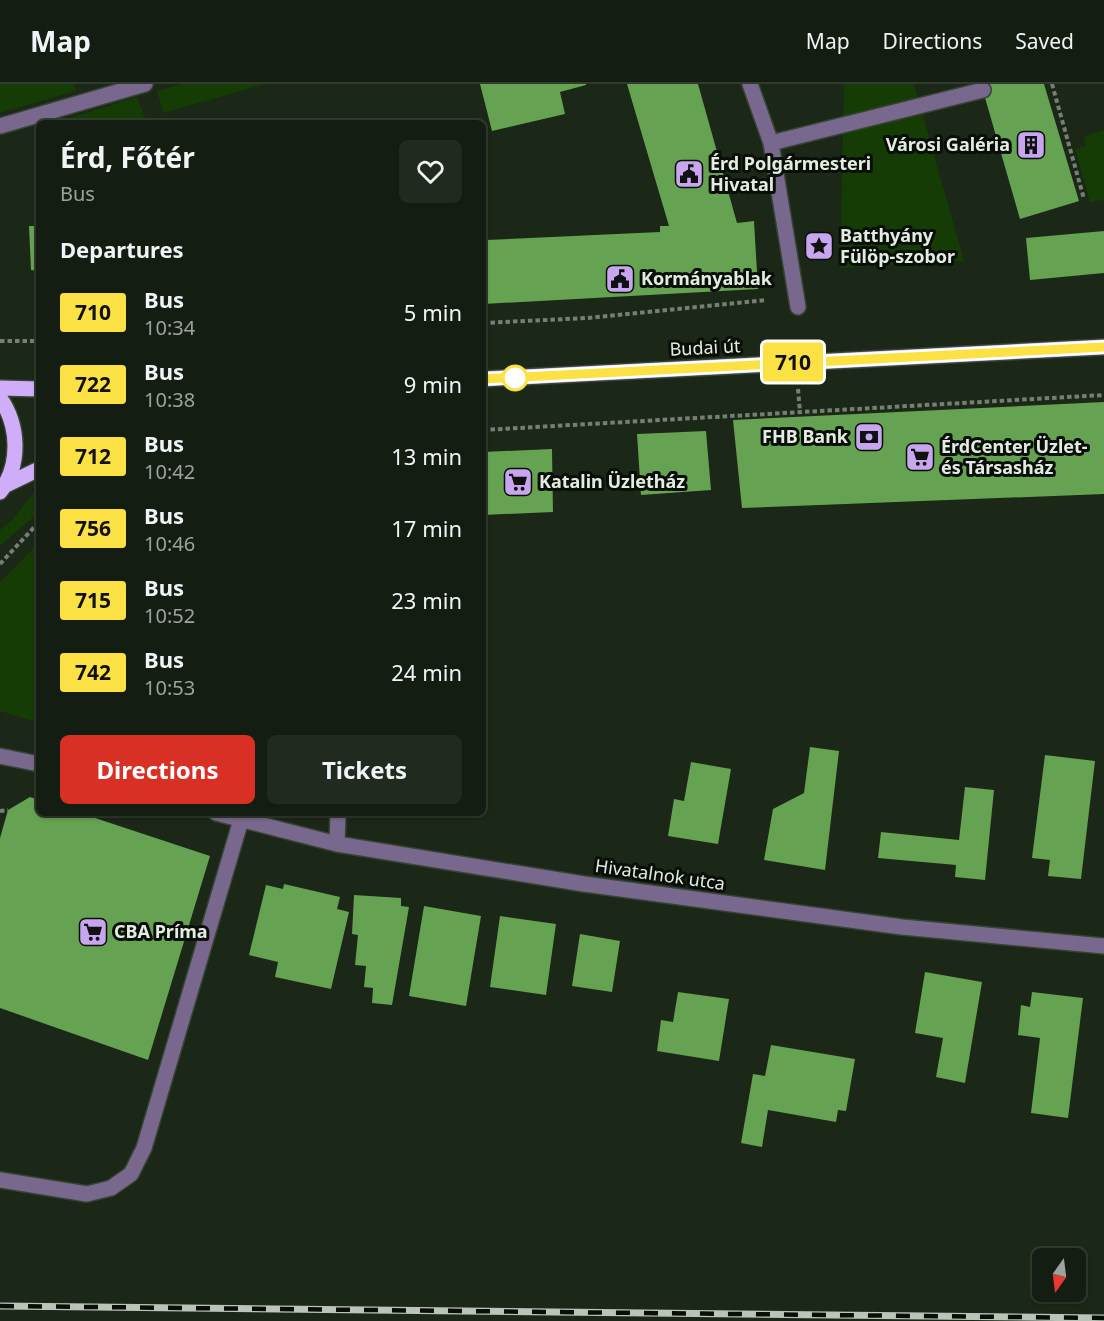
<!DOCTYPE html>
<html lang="en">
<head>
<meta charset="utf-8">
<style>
  :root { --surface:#141d11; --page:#212a1f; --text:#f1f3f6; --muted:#9da29f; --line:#333b31; --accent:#d93025 }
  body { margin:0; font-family:"Noto Sans",sans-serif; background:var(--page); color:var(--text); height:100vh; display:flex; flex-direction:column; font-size:22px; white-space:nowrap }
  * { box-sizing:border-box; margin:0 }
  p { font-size:20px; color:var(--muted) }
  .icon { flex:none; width:33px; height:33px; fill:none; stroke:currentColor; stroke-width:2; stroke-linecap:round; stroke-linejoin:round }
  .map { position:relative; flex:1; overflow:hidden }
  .drawer { position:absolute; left:36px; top:36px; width:450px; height:696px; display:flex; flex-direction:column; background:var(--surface); border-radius:9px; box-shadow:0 2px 4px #0004,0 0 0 2px var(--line) }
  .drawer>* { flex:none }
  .badge { padding:0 12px; border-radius:4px; font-size:21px; line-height:39px }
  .needle { width:39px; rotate:194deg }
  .controls { position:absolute; left:1032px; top:1164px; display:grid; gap:12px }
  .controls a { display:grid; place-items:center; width:54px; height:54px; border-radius:9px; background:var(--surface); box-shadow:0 2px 4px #0004,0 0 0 2px var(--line); font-size:30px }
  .map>.badge { position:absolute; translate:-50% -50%; box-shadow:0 0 0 3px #fff }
  h2 { padding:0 24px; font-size:22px; line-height:54px }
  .round { display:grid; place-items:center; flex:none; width:63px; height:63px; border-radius:9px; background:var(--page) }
  .summary { display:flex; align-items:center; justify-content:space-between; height:102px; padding:0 24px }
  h1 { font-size:28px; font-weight:700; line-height:45px }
  .cta { display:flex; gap:12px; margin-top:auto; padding:12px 24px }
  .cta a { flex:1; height:69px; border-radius:9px; background:var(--accent); color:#fff; font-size:24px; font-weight:700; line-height:69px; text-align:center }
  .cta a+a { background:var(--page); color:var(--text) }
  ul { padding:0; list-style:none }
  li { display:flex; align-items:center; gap:18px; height:72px; padding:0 24px }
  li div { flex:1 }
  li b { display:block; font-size:22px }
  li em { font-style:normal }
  li .badge { min-width:66px; font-weight:700; text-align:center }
  header { display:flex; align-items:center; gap:36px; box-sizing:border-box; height:84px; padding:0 30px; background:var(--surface); border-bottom:2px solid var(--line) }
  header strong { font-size:28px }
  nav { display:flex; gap:33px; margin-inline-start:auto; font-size:21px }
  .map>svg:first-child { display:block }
</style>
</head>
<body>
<header>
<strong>Map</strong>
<nav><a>Map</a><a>Directions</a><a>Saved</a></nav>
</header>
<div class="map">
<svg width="1104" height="1237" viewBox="0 0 1104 1237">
  <rect width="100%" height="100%" fill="#1b2717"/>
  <path fill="#153c04" d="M0 0H74L76 7 0 29Z
    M182 0H266L163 29 157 7Z
    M844 0H914L964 177 840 184Z
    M137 13 145 34 129 39H53Z
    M1104 46V116L1090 118 1075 65 1086 62 1084 52Z
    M39 402V428L0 462V446L12 436Z
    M39 459V639L0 627V498Z"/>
  <path fill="#65a251" d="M480 0H586V1L560 8 565 30 492 47Z
    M627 0H698L737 139 754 137 758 205 483 220V145H485L486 156 660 148V142H669Z
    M981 0H1044L1079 117 1020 135Z
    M29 142H39V187L31 186Z
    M1104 147V189L1030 196 1026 154Z
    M1104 318V410L742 424 733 336Z
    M706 347 711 406 641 411 637 350Z
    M552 365 553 428 483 431V368Z
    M810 663 839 667 825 786 764 776 773 725 804 709Z
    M1045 671 1095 677 1081 795 1048 792 1050 776 1032 774Z
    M691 678 731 685 718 760 668 752 674 715 684 717Z
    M965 703 994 706 985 796 955 793 956 781 878 774 881 748 959 756Z
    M30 713 39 716V729H80L210 772 148 976 0 924V754L8 726Z
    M284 800 340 813 337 825 349 828 331 905 275 893 278 878 249 871 266 801 283 805Z
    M354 811 401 814V822L409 823 392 921 372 919 373 904 364 903 366 882 355 881 358 851 352 850Z
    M424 822 481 832 466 922 409 912Z
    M500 832 556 840 546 911 490 903Z
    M580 850 620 857 612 908 572 902Z
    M925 888 982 898 965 999 936 993 943 954 915 949Z
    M678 908 729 915 719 977 657 967 661 936 673 938Z
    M1032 908 1083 914 1068 1034 1031 1029 1040 954 1018 951 1021 921 1030 923Z
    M771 961 855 975 846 1027 838 1026 836 1038 768 1026 762 1063 741 1059 753 990 765 992Z"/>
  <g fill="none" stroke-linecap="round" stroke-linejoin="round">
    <g stroke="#374333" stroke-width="18">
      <path id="minor" d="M750 0 771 59 798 223
        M0 42 145 0
        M771 59 983 6
        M0 672 39 680
        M216 729 337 760 584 800 902 843 1104 862
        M337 760 338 729
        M0 1096 87 1110 111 1104 131 1090 144 1064 241 736"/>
    </g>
    <g stroke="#374333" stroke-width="18">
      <path id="major" d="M483 295 1104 263
        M0 304 39 305
        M0 314C19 341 21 381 0 408
        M6 401 39 385"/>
    </g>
    <path stroke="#757f72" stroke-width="4" stroke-dasharray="4.5 3" stroke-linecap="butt" d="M1052 0 1084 115
      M483 239 587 234 766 216
      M0 257H39
      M798 305 800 328
      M483 346 1104 311
      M0 480 39 438
      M0 727 8 726"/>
    <use href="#minor" stroke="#79688d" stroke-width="15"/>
    <use href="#major" stroke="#d0adf9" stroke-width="15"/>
    <g stroke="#bac4b8" stroke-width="7">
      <path id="rail" d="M0 1222 1104 1234"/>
    </g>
    <use href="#rail" stroke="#090f08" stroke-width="4.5" stroke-dasharray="14" stroke-linecap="butt"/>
  </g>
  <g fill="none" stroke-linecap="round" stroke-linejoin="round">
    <g stroke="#fff" stroke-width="14">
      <path id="line" d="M483 295 1104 263"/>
    </g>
    <use href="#line" stroke="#fbe143" stroke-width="9"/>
  </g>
  <defs>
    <g id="building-square" transform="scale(1.5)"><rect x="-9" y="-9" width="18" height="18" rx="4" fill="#c8a6ef" stroke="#090f08"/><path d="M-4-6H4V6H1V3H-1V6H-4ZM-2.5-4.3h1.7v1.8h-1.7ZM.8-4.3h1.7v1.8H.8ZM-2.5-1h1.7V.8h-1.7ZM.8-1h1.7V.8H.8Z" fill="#111"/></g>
    <g id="civic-square" transform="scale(1.5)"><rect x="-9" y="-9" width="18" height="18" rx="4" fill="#c8a6ef" stroke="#090f08"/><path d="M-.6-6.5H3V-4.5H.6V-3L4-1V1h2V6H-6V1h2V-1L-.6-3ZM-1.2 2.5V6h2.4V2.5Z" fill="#111"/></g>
    <g id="sight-square" transform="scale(1.5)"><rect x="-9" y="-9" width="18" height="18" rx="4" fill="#c8a6ef" stroke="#090f08"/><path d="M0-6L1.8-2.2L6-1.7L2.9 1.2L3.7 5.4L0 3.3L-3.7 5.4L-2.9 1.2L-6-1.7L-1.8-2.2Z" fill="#111"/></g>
    <g id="bank-square" transform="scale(1.5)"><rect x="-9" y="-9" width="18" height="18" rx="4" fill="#c8a6ef" stroke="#090f08"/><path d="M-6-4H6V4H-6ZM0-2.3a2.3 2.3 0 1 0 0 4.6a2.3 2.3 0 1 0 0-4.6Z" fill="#111"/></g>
    <g id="supermarket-square" transform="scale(1.5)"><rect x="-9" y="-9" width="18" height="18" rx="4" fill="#c8a6ef" stroke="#090f08"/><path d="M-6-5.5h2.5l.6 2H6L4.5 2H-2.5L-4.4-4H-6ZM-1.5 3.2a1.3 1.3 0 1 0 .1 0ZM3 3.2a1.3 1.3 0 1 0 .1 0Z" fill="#111"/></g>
  </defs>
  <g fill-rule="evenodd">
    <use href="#building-square" x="1031" y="61"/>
    <use href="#civic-square" x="689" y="90"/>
    <use href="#sight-square" x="819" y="162"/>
    <use href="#civic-square" x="620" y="195"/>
    <use href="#bank-square" x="869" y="353"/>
    <use href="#supermarket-square" x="920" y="373"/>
    <use href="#supermarket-square" x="518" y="398"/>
    <use href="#supermarket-square" x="93" y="848"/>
  </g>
  <circle fill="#fff" stroke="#fbe143" stroke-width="3" cx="515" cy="294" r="12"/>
  <g text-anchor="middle" stroke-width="6" stroke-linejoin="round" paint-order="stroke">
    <g font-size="18" font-weight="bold" fill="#e3ece1" stroke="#090f08" text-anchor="start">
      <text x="1010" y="67" text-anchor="end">Városi Galéria</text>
      <text x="710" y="86">Érd Polgármesteri<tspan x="710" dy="21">Hivatal</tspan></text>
      <text x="840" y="158">Batthyány<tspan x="840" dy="21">Fülöp-szobor</tspan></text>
      <text x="641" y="201">Kormányablak</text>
      <text x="848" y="359" text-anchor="end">FHB Bank</text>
      <text x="941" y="369">ÉrdCenter Üzlet-<tspan x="941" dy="21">és Társasház</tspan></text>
      <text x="539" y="404">Katalin Üzletház</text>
      <text x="114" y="854">CBA Príma</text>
    </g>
    <g font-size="18" fill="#e3ece1" stroke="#090f08">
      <text transform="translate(705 264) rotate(-3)" y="6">Budai út</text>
      <text transform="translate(660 791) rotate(8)" y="6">Hivatalnok utca</text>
    </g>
  </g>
</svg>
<div class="controls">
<a><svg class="needle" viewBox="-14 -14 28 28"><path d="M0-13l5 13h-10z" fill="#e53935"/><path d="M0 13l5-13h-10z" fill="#9da29f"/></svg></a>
</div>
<b class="badge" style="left:793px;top:278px;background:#fbe143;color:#111">710</b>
<section class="drawer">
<div class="summary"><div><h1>Érd, Főtér</h1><p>Bus</p></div><a class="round"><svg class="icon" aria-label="heart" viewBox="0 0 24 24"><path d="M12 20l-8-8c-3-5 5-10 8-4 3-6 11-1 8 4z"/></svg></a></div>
<h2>Departures</h2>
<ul>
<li><span class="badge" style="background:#fbe143;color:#111">710</span><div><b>Bus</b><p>10:34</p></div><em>5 min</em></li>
<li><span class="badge" style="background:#fbe143;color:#111">722</span><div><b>Bus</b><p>10:38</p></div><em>9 min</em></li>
<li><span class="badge" style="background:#fbe143;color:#111">712</span><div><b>Bus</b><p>10:42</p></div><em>13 min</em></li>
<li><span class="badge" style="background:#fbe143;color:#111">756</span><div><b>Bus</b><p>10:46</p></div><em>17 min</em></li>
<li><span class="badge" style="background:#fbe143;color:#111">715</span><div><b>Bus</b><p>10:52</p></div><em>23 min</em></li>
<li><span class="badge" style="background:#fbe143;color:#111">742</span><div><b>Bus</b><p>10:53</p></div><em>24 min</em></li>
</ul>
<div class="cta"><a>Directions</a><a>Tickets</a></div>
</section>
</div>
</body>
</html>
